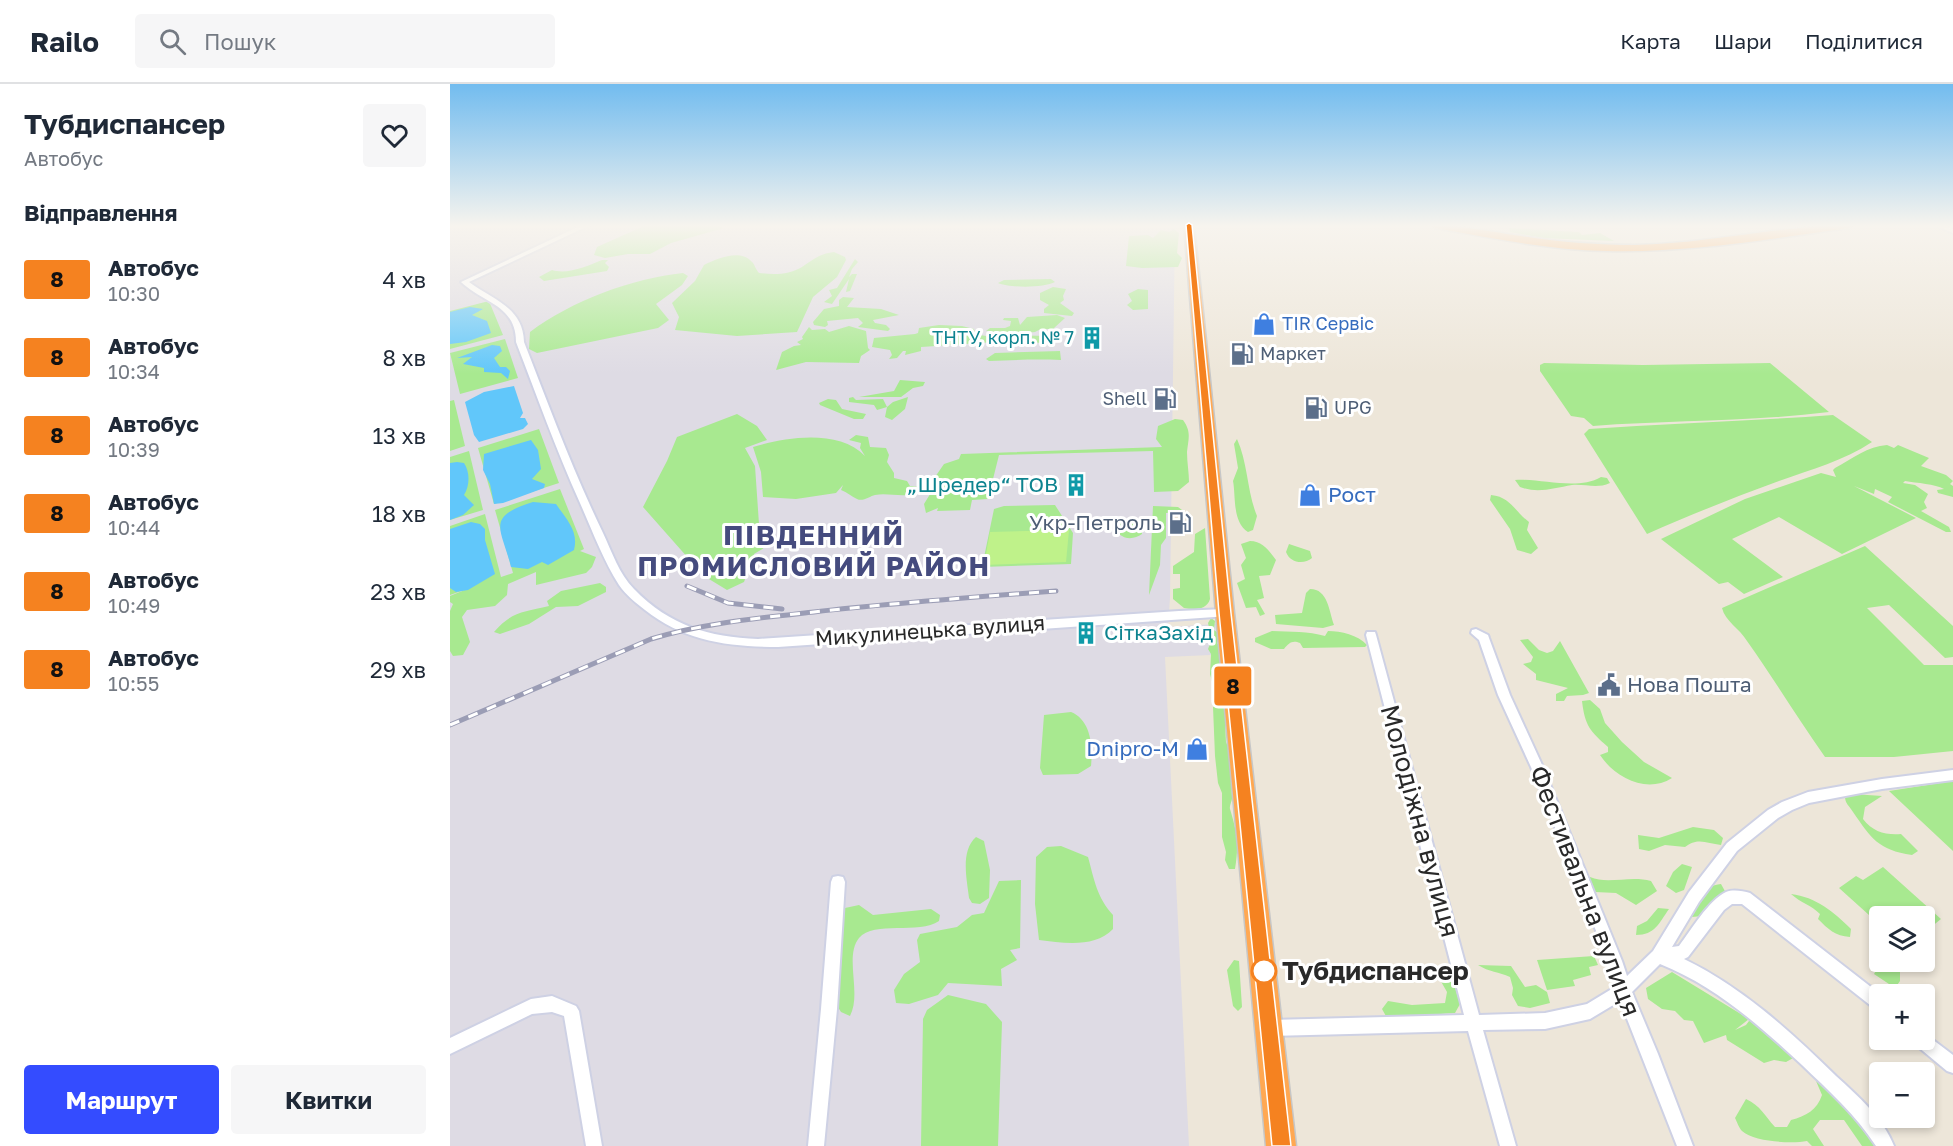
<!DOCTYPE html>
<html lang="uk">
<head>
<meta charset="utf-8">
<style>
  :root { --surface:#fff; --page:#f6f6f7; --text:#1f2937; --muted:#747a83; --line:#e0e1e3; --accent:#344cff }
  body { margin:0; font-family:"Golos Text",sans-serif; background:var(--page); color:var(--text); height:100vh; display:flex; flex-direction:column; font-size:22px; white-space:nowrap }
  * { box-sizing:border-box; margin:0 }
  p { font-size:20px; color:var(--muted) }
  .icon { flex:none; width:33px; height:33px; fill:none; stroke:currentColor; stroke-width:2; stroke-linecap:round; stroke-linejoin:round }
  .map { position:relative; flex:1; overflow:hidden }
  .side { display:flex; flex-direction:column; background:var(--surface); width:450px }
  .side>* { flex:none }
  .badge { padding:0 12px; border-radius:4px; font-size:21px; line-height:39px }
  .controls { position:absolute; left:1419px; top:822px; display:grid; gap:12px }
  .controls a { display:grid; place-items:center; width:66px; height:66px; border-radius:6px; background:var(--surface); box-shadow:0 3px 9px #0003; font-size:30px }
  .map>.badge { position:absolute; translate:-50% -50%; box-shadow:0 0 0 3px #fff }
  h2 { padding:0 24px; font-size:22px; line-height:54px }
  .round { display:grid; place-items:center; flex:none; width:63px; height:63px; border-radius:6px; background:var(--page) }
  .summary { display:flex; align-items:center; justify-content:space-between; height:102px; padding:0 24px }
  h1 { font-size:28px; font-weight:700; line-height:45px }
  .action { display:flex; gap:12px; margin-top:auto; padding:12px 24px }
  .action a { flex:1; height:69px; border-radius:6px; background:var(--accent); color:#fff; font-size:24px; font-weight:700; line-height:69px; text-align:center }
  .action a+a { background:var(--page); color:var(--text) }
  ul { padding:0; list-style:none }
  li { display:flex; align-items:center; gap:18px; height:78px; padding:0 24px }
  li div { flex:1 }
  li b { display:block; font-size:22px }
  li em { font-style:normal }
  li .badge { min-width:66px; font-weight:700; text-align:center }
  header { display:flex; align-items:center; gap:36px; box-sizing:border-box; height:84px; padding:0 30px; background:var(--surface); border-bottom:2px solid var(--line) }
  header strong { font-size:28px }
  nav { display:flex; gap:33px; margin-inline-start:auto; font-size:21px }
  .search { width:420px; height:54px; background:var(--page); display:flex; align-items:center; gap:15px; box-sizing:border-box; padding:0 21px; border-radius:6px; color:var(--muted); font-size:22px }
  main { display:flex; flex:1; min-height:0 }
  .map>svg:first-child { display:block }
</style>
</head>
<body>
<header>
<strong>Railo</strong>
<div class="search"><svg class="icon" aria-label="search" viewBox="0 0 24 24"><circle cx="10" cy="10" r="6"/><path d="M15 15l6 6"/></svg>Пошук</div>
<nav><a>Карта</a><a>Шари</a><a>Поділитися</a></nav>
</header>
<main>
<section class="side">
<div class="summary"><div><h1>Тубдиспансер</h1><p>Автобус</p></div><a class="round"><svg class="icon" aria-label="heart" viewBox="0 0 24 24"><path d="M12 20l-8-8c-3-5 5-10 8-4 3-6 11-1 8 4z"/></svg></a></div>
<h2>Відправлення</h2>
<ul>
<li><span class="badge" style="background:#f58220;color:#111">8</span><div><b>Автобус</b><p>10:30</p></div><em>4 хв</em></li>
<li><span class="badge" style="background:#f58220;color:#111">8</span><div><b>Автобус</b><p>10:34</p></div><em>8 хв</em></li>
<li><span class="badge" style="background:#f58220;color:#111">8</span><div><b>Автобус</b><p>10:39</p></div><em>13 хв</em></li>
<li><span class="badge" style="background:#f58220;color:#111">8</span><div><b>Автобус</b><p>10:44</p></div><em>18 хв</em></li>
<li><span class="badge" style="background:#f58220;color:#111">8</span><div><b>Автобус</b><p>10:49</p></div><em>23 хв</em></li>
<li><span class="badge" style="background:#f58220;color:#111">8</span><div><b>Автобус</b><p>10:55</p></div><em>29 хв</em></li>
</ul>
<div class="action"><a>Маршрут</a><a>Квитки</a></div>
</section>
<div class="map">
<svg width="1503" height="1062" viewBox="0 0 1503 1062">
  <rect width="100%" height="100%" fill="#ede6d9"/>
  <path fill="#dedbe4" d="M0 141H725L720 514 718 543 782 539 784 570 715 573 739 1062H0Z"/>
  <path fill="#a8e990" d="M196 141H267L274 144 221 159 200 170H178L155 174 144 171 147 163Z
    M1059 144 1129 148 1132 151 1150 149 1164 157 1093 154 1060 148Z
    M724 145 729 149 727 169 732 174 728 183 692 184 676 182 679 152 698 151 703 154 711 146 719 148Z
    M384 168 395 173 396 176 387 193 363 213 347 248 287 252 225 246 229 233 222 219 245 197 254 181C267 175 289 165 301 177 305 180 305 185 309 189 324 191 339 191 352 183 364 175 369 170 384 168Z
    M405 175 408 178 402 185 399 193 402 190H407L400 207 396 208 399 195 382 220 374 218 382 212 379 206 387 204Z
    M152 176H158L155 179 159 183 157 187 94 197 89 193 102 186C117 191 138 182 152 176Z
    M233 189 238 192 232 201 206 220 219 236 208 244 87 269 79 265 80 248C121 217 183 194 233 189Z
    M601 195 605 198C594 204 560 204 548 199L554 196Z
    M603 203 616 205 613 212 614 216 610 219 624 229 622 232 594 229V225L599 221 590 216V209Z
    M688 205 698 206V225L683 226 677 221 682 217 678 210Z
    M393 213 404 214 397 223 431 225 449 231 423 236 425 239 436 241 440 245 438 247 408 243 413 239 408 234 377 237 378 241 375 243 364 241 363 238 374 225 389 222V216Z
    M39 217 53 251 0 265V227Z
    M607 231 615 234 603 245H591L585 248 566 250 536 247 540 244H555L560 242 561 237 553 236 554 234H568L570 241 577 233Z
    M489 241 512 242 524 245 525 250 536 252 545 258 471 263V267L455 271 456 267H453L447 274 439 275 442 271 440 266 422 263 424 254 465 250 468 249 469 244Z
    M399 242 416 247 418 264 420 266 411 272 409 279 356 278 326 286 332 268 344 262 351 261 347 258 353 255 352 253 359 243 362 246 375 245 379 248Z
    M552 251 599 252 608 255 602 259C585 258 562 261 547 254Z
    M55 255 68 294 10 310 0 269Z
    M610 267 611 276C586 275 563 276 539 277L536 275 545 269Z
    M1094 279 1193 281 1320 279 1379 328C1300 338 1221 336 1143 342L1134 334 1121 332 1090 287V281Z
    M450 296 475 298 473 302 463 304 451 313H409L444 307Z
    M403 313 406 316 433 315 437 323 443 318 458 313 455 325 442 336 435 333 437 323 427 326 424 321 399 318V314Z
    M378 315 386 316 392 325 416 330 413 335H404L370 321 369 319Z
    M4 316 15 362 0 367V317Z
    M287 330 307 342 317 356 295 364 305 382 309 440 322 459 304 470 294 498 277 506 254 492 193 423 217 377 227 353Z
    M1383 331 1422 358C1393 377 1362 385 1329 397 1285 413 1240 431 1197 450L1134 350 1139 345C1220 339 1302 337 1383 331Z
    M725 335 733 336C742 348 738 356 737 368 737 378 739 389 739 398L728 407 704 408 703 367 549 371 538 415 522 416 520 426 487 427 488 424 476 429 474 420 485 402V393L494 380 509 375 511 370 712 363 706 355 708 342Z
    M89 345 109 399 44 420 28 364Z
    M406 351 418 353 420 363 436 364 439 371 437 378 444 389V394L457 397 460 402 472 403V406C458 416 440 408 425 411 420 412 413 418 407 415 402 413 397 408 391 406L393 401 386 409 346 415 313 413 311 388 303 363C336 353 389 345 415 372L410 364 411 359 399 356Z
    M787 355C798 379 797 408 807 432L803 446 798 448C782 438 786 412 783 397L788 384 784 360Z
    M1437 361 1444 364 1448 361 1479 374 1471 382 1496 391 1503 397 1500 400 1503 402V413L1488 409 1487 406 1494 405C1485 400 1467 399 1455 397L1453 399 1465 401 1478 410 1474 418 1477 424 1471 427 1499 443 1501 448H1496L1438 418 1442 413 1440 412 1425 405 1424 410 1404 402 1466 434 1392 470 1329 433 1282 455 1333 493 1294 510 1278 498 1269 500 1211 455 1295 415 1371 389 1386 393 1383 386 1385 384C1402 375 1418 362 1437 361Z
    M19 367 33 426 0 436V373Z
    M1151 393 1157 394 1160 399C1147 405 1136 400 1122 401 1104 404 1088 410 1070 403L1065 396C1091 394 1127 407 1151 393Z
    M110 405 134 465 130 467 146 473 142 483 136 489 86 501V488L58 500 57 511 45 522 17 526 12 533 20 558 13 571 3 572 0 567V527L3 520 0 518V512L17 505 0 511V442L35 430 51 493 48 494 63 489 45 426Z
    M1041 411C1061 413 1064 427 1079 438L1077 446 1088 464 1081 470 1067 466 1060 445 1040 416Z
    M605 421 623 449 621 480 532 483 544 425 554 422Z
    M703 422 728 423 740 432 728 428 716 429V454L711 461 710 481 699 511Z
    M671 435H693L692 450C685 455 676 456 669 450Z
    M755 444 760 515C757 526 744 526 734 524L723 515V505L730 504V490H723V482L744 468 745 450Z
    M800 457C813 457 819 467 826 476L820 491 809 492 814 514 807 516 815 530 810 532 806 523 796 524 787 499 795 495 791 481 796 474 791 460Z
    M839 460 860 467 862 474C854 481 840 479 836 468Z
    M1415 462 1503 542V573L1495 574 1439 521 1417 524 1474 581H1503V667L1444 673H1375C1348 635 1324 595 1297 557 1290 545 1275 537 1272 524Z
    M150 499 156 503V508L128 522 106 523 79 540 50 550 44 548C62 527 74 528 99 522L97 517 111 507Z
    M860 505C878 505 879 527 884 541L873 544 826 540 825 531 852 529 856 509Z
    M761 534 765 537 764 546 768 549 767 559 771 565 769 570 772 574 770 599 774 608 772 612C776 628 775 643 776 658 777 661 779 664 779 667 780 682 781 696 782 712 783 716 779 721 780 725 787 748 789 761 785 785H779L775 776 776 768 772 753V709L768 699 765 672 763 623 766 613 760 590 761 570 758 565 760 560 757 553 760 548 758 539Z
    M822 547C841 548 858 547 875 552L878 547C891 547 908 551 917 561L915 563 853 564 850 559C842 556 839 559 834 565H821L805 558V554Z
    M1078 555 1089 566 1097 569 1103 567 1110 557 1139 609 1133 611 1117 612 1114 617H1106V610L1118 604 1086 596V590L1073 580 1081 578 1083 573 1070 556Z
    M1140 616 1150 625 1155 639 1172 658 1194 678 1222 694C1197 710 1165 694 1150 671L1158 668V663C1140 647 1135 642 1132 617Z
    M621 628C641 636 643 662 641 682L628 690 593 691 590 684 594 631Z
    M1503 697V767L1439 707Z
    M1403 710 1432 712 1415 723 1413 735C1423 748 1435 751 1451 750L1468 767 1462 771C1428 766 1421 754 1403 728 1399 721 1395 720 1395 712Z
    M1243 743 1264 746 1273 754 1271 761C1257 759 1247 753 1235 763L1215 761 1199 767 1189 765 1188 751 1209 754Z
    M526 753 534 757 540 786 539 814 530 820 522 819 519 814C517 796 510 767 526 753Z
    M611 762 638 773C644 795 647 814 663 831V845C645 864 614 859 589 856L585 820 586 773 597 763Z
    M1232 780 1242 783 1234 806 1226 809 1216 802 1223 788Z
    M1433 783 1491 835 1475 848 1474 832H1430L1429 840 1389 804 1406 792 1413 796Z
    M1140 793C1158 801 1180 791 1201 797L1207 807 1186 821 1166 809 1145 808 1137 800Z
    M571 796 570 864 560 866 567 876 551 885 552 902 498 899 488 911 459 920 446 919 444 906 454 890 470 878 467 856 470 850 507 843 522 831 534 829 549 797Z
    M1271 800 1276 809 1262 819 1252 832 1242 833C1244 817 1253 802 1271 800Z
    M1341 810C1366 813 1384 828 1401 845L1400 853C1385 852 1378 845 1368 835L1370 830C1361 821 1351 819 1341 810Z
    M409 821 423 831 481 825 490 831 489 837C469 851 424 836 409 854 394 873 412 909 400 932L391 928 383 915 390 829 395 824Z
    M1208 824 1219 825C1209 839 1205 851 1186 851L1187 842 1197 837Z
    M1144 872 1148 881 1139 883 1141 891 1123 896 1125 902 1097 906 1087 876Z
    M784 876 789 877 792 923 788 927 783 922 777 886Z
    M1028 881 1061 882 1075 903 1086 901 1097 908 1100 919 1080 924 1068 922 1062 911 1063 904 1060 893C1049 888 1039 888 1028 881Z
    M1438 881 1450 887V897L1445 904 1424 890 1428 883Z
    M985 887 996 888 1003 897 1010 920 1005 929C982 930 960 934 937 934L932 925 938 917 962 921 995 919 997 908Z
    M1222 888 1299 935 1285 946 1296 941 1302 933 1345 973 1336 978 1324 976 1314 979 1277 956 1276 951 1254 959 1243 937 1234 936 1225 927 1212 925 1198 915 1196 904Z
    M498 911 536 920 552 938 548 1062H471L473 935 477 926Z
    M1366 997C1385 1007 1421 1041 1426 1062H1412L1394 1036H1370L1363 1045 1374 1062H1362L1357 1057C1342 1060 1304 1058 1292 1047 1289 1044 1287 1038 1285 1034L1296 1015C1311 1022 1314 1031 1325 1043H1337L1341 1036C1356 1032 1367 1026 1372 1011Z"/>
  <path fill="#bff28a" d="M619 446 616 478 534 481 540 448Z"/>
  <path fill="#61c7fa" d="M20 223 33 225 22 231 37 237 41 249 16 258 0 260V228Z
    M42 261 50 262 52 267 44 274 50 283H56L60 287 58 295 51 289 34 288V284L13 280 22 273 7 274Z
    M64 302 73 329 70 334H75L78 340 73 345 29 358 24 351 15 318 34 308Z
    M81 356 88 366 91 385 82 395 95 400 94 404 53 419 44 420 40 400 33 386 34 370Z
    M7 378 14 379C20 388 20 401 14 411L24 421 13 431 0 436V379Z
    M83 418 106 420C116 435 129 447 124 466L98 481 92 478 78 485 61 483C52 445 34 433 83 418Z
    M21 438 30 440 35 445V456L45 490 18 506 6 508 0 504V445Z"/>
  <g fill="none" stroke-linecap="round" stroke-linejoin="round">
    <g stroke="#ced1e4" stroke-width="4">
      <path id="street" d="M132 141H140L19 198C43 216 73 223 74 258 99 322 123 387 153 449 162 468 169 490 184 505 220 542 259 553 308 555L729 527 775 525 780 529 779 532 328 563C279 563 234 557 195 526 186 519 176 511 169 501 153 476 142 446 130 419 106 366 87 312 66 258 66 221 33 219 11 198Z
        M1485 141H1494L1503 145V149Z
        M1026 545 1038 551 1039 554 1060 611 1093 683 1172 877 1177 892 1203 867 1239 808 1277 759 1318 726 1332 718 1358 708 1432 695 1503 686V696L1432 705 1359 719 1342 726 1328 734 1287 767 1249 818 1222 863 1229 862C1241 846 1259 816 1276 808 1283 805 1293 807 1300 809L1430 910V927L1425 925 1292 820H1282L1274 826 1238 873 1234 875C1292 903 1340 947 1386 992 1408 1012 1433 1034 1444 1062H1426C1406 1031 1378 1006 1352 981 1309 941 1265 902 1210 880L1182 908 1208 970 1243 1062H1227L1170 917 1140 935 1095 945 1033 946 1066 1062H1050L1018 947 820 952 815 949 812 944 815 939 820 936 1014 931 916 551 917 548H925L926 551 1029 931 1095 929 1137 920 1165 903 1158 877 1081 683 1048 611 1029 556 1021 549 1022 546Z
        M388 792 393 793 395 798 387 925 374 1062H358L371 925 381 798 383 793Z
        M102 912 126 922 129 927 152 1062H136L114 932 102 928 82 930 0 970V954L81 915Z
        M1474 949 1503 971V989L1497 987 1467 962 1465 956H1474Z"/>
    </g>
    <g stroke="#c7c7c7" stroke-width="3">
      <path id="highway" d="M734 141H744L784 529 846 1062H816L766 529Z
        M980 141C1011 141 1041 148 1071 152 1109 158 1147 161 1185 161 1258 160 1331 141 1404 141L1399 144C1319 155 1238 169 1157 167 1099 166 1042 154 985 144Z"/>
    </g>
    <use href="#street" fill="#fff" fill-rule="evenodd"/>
    <use href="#highway" fill="#ffa852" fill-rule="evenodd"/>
    <g stroke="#9b9db5" stroke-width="5">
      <path id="rail" d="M237 502 278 519 332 525
        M0 641 201 555C254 539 309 534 364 528 444 519 525 513 606 507"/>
    </g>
    <use href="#rail" stroke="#fff" stroke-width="3" stroke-dasharray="10" stroke-linecap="butt"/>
  </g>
  <linearGradient id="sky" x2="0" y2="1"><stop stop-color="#72bcef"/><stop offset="0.49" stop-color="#f7f4ee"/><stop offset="1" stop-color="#f7f4ee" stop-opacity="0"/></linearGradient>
  <rect width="1503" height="290" fill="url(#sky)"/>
  <path fill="#f58220" stroke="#fff" stroke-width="1.5" d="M739 139 742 141 781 529 841 1062H822L769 529 736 141Z"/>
  <defs>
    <g id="shop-bare" transform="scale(1.8)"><path d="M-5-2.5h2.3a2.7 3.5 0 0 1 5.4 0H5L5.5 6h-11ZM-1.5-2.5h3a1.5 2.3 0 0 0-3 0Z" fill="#3f7fe0" stroke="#fff" stroke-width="2.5" paint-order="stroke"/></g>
    <g id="building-bare" transform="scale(1.8)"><path d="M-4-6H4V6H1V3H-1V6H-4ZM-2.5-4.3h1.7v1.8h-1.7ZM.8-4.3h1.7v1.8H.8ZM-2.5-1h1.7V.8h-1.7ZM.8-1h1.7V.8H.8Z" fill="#0f9aa8" stroke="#fff" stroke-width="2.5" paint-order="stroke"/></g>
    <g id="fuel-bare" transform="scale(1.8)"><path d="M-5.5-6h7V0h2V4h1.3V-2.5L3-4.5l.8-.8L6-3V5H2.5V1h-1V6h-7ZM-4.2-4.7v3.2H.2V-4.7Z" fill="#5c6f8a" stroke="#fff" stroke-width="2.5" paint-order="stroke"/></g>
    <g id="civic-bare" transform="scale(1.8)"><path d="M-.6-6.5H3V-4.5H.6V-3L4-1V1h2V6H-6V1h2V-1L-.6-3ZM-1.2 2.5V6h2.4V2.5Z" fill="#5c6f8a" stroke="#fff" stroke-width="2.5" paint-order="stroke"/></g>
  </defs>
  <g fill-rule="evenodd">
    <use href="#shop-bare" x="814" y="240"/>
    <use href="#building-bare" x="642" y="254"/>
    <use href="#fuel-bare" x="792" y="270"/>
    <use href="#fuel-bare" x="715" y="315"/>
    <use href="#fuel-bare" x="866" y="324"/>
    <use href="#building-bare" x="626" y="401"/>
    <use href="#shop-bare" x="860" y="411"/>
    <use href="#fuel-bare" x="730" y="439"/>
    <use href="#building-bare" x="636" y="549"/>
    <use href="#civic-bare" x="1159" y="601"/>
    <use href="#shop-bare" x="747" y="665"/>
  </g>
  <circle fill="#fff" stroke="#f58220" stroke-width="3" cx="814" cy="887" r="12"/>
  <g text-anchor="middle" stroke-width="6" stroke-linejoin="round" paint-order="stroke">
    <g font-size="18" fill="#366cbe" stroke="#fff" text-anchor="start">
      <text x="832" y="246">TIR Сервіс</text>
    </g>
    <g font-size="18" fill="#0d838f" stroke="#fff" text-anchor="end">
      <text x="624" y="260">ТНТУ, корп. № 7</text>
    </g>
    <g font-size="18" fill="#4e5e75" stroke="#fff" text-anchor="start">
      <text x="810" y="276">Маркет</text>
      <text x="697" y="321" text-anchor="end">Shell</text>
      <text x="884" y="330">UPG</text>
    </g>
    <g font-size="21" fill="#0d838f" stroke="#fff" text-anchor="end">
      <text x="608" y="408">„Шредер“ ТОВ</text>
      <text x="654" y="556" text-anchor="start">СіткаЗахід</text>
    </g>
    <g font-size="21" fill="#366cbe" stroke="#fff" text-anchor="start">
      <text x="878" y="418">Рост</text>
      <text x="729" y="672" text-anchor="end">Dnipro-M</text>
    </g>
    <g font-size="21" fill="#4e5e75" stroke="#fff" text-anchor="end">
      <text x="712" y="446">Укр-Петроль</text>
      <text x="1177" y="608" text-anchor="start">Нова Пошта</text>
    </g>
    <g font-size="21" fill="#292929" stroke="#fff">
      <text transform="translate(480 547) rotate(-4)" y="7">Микулинецька вулиця</text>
    </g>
    <g font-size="26" fill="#292929" stroke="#fff">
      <text transform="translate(970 737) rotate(75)" y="9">Молодіжна вулиця</text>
      <text transform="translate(1135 807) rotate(69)" y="9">Фестивальна вулиця</text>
    </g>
    <g font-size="26" font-weight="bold" fill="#292929" stroke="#fff" text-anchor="start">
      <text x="832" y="896">Тубдиспансер</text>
    </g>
    <g font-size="27" font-weight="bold" letter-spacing="1.5" fill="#454b7e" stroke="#fff">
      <text x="364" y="461">ПІВДЕННИЙ<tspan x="364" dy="31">ПРОМИСЛОВИЙ РАЙОН</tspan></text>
    </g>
  </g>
</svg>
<div class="controls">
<a><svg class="icon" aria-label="layers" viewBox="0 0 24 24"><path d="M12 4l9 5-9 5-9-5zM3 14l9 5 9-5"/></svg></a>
<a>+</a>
<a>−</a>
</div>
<b class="badge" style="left:783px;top:602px;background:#f58220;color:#111">8</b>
</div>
</main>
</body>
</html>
